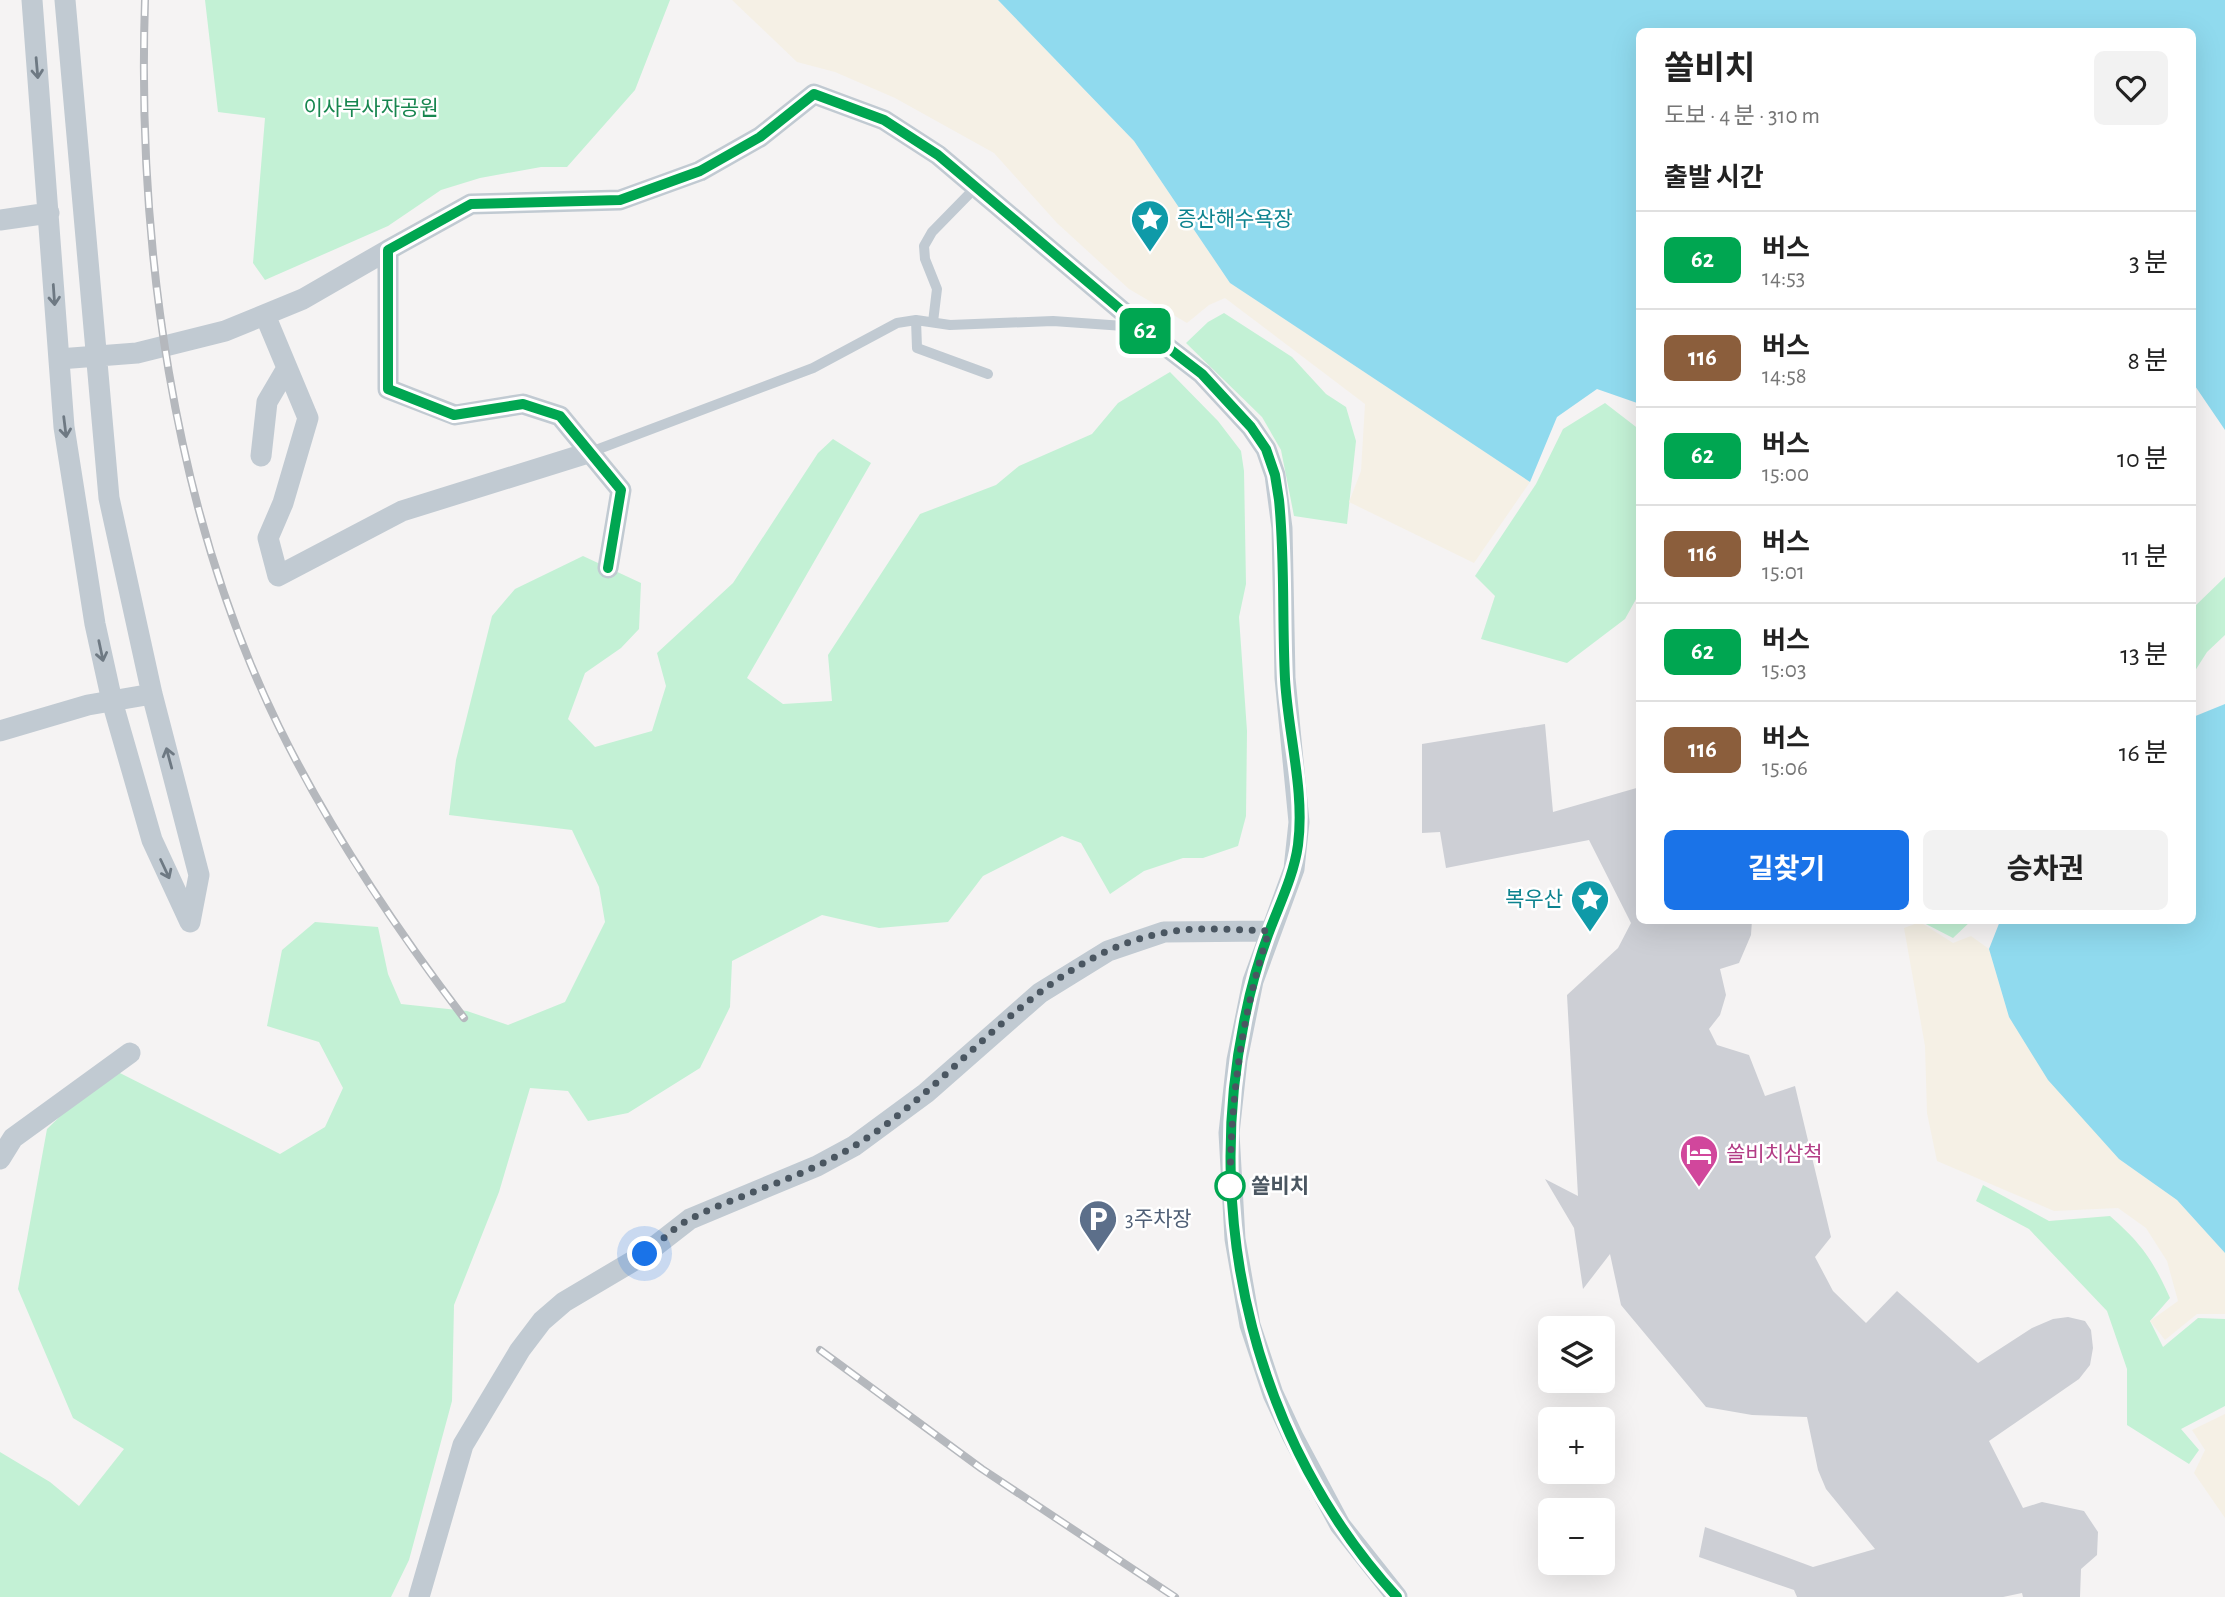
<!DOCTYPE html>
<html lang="ko">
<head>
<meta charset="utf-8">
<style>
  :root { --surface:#fff; --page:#f2f2f2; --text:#222; --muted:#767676; --line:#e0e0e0; --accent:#1a73e8 }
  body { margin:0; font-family:"Alegreya Sans","Noto Sans KR",sans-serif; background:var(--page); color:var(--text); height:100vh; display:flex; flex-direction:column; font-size:26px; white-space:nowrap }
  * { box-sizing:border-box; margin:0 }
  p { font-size:23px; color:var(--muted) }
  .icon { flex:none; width:38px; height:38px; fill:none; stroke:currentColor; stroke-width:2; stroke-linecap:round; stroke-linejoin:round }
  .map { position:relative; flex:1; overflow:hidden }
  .side { position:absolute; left:1636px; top:28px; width:560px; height:896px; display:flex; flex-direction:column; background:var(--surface); border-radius:10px; box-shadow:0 7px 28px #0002 }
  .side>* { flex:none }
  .badge { padding:0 14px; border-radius:10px; font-size:24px; line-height:46px }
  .fabs { position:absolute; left:1538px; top:1316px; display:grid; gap:14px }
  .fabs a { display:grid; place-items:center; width:77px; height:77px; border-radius:10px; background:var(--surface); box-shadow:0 7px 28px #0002; font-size:35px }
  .you { position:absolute; width:35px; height:35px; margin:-18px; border:5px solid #fff; border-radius:50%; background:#1a73e8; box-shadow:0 0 0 10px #1a73e833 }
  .map>.badge { position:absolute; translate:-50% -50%; box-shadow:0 0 0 4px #fff }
  h2 { padding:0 28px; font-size:26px; line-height:63px }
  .round { display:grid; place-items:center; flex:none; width:74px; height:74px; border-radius:10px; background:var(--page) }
  .head { display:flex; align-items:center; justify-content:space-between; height:119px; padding:0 28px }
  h1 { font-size:33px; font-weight:700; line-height:52px }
  .cta { display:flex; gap:14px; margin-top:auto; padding:14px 28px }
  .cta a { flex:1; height:80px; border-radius:10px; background:var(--accent); color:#fff; font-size:28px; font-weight:700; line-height:80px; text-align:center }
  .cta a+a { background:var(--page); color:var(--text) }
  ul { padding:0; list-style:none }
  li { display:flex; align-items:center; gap:21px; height:98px; padding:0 28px; border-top:2px solid var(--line) }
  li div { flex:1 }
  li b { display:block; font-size:26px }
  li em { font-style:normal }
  li .badge { min-width:77px; font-weight:700; text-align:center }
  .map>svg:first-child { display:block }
</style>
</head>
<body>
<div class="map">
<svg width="2225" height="1597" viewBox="0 0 2225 1597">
  <rect width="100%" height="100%" fill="#f5f3f3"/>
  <path fill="#c3f1d5" d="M205 0H670L635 90 567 167H541L480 178 441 190 388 226 265 280 253 263 265 118 218 112Z
    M1224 313 1292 357 1326 394 1346 407 1356 441 1347 524 1294 516 1281 450 1262 417 1186 343 1208 322Z
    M1170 372 1218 421 1241 451 1244 471 1246 584 1239 617 1247 731 1246 816 1238 846 1203 858H1183L1144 871 1110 894 1081 843 1062 836 983 876 948 922 879 928 822 915 732 961 730 1007 700 1068 628 1113 588 1121 568 1091 530 1088 499 1192 454 1305 452 1401 409 1560 391 1597H0V1452L50 1482 79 1506 124 1449 73 1418 18 1289 47 1129 110 1068 280 1154 325 1127 343 1088 319 1042 267 1026 282 950 315 922 378 927 388 974 401 1004 467 1011 508 1025 565 1002 605 922 599 887 572 830 449 815 456 760 492 616 515 589 583 556 641 583 639 629 621 648 585 673 568 719 595 747 652 731 666 686 657 653 733 583 818 453 833 439 871 463 747 678 783 704 832 701 828 655 920 514 996 485 1019 466 1092 434 1118 403Z
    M1605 403 1640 430V592L1625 619 1567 663 1481 639 1495 596 1475 576 1536 484 1563 429Z
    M2225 577V635L2207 652 2193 674V608Z
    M1920 921V920L1971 921 1953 938Z
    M1983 1185 2049 1221 2110 1216C2141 1243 2153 1260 2170 1298L2150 1321 2163 1347 2198 1318 2225 1319V1406L2181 1429 2199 1450 2189 1464 2127 1425V1369L2107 1311 2029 1229 1976 1201Z"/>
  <path fill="#f5f0e5" d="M732 0H998L1134 141 1230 283 1530 482 1474 563 1349 502 1361 471 1365 404 1225 298 1209 305 1187 323 1129 289 1057 223 994 153 895 98 835 72 797 62Z
    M1920 922 1953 943 1971 936 1989 949 2009 1017 2119 1159 2177 1200 2225 1253V1314H2197L2165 1340 2150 1321 2178 1301 2167 1261 2146 1228 2118 1208 2054 1211 1937 1161 1927 1113 1925 1046 1904 928Z
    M2225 1414V1518L2194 1473 2205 1450 2192 1430Z"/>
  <path fill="#90daee" d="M998 0H2225V430L2193 383V32H1640V404L1597 389 1557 417 1530 482 1230 283 1134 141Z
    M2225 704V1253L2177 1200 2119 1159 2048 1080 2009 1017 1989 949 2000 921 2193 920V717Z"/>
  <path fill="#cdcfd5" d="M1545 724 1553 812 1640 787V920H1752L1751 935 1739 963 1720 969 1726 995 1720 1015 1709 1029 1717 1045 1749 1055 1765 1096 1795 1086 1831 1237 1815 1257 1833 1291 1866 1323 1897 1291 1978 1363 2032 1328 2053 1319 2068 1317 2085 1321 2091 1330 2093 1348 2090 1365 2079 1379 1989 1441 2023 1508 2042 1502 2084 1511 2098 1532 2097 1555 2081 1569 2080 1597H2023L2022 1593 2003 1597H1797L1794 1590 1699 1557 1705 1527 1813 1567 1875 1549 1826 1489 1818 1470 1807 1417 1752 1415 1706 1407 1621 1305 1610 1254 1583 1289 1574 1228 1545 1179 1578 1196 1567 995 1618 948 1631 923 1589 840 1446 868 1440 832 1422 833V744Z"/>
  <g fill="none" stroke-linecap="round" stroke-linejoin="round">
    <path stroke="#c1cad2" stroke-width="10" d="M916 320 917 348 988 374
      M933 322 937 289 925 259 924 246 932 232 976 187
      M588 453 813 368 897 323 916 320 950 325 1053 321 1138 327"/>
    <path stroke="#c1cad2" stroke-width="21" d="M32 0 64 427 95 624 112 701 152 840 190 922 199 875 152 694 109 498 65 0
      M0 220 49 213
      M265 315 308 418 283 503 268 538 278 576 402 511 588 453
      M59 359 137 353 225 331 303 299 388 250
      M261 456 267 402 287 368
      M608 568 621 490 560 416 523 404 455 415 388 389V250L471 204 620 200 700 171 760 137 814 94 884 120 938 155 1141 327 1202 374 1251 427 1266 449 1275 475 1282 528 1285 678 1299 822 1294 869 1253 981 1237 1060 1229 1133 1235 1239 1250 1325 1273 1394 1293 1437 1340 1525 1397 1597
      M0 731 88 705 152 694
      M0 1159 13 1138 130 1053
      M419 1597 463 1445 520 1350 542 1321 564 1302 645 1254 690 1219 817 1166 854 1146 926 1093 1040 993 1108 951 1164 932 1269 931"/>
    <g stroke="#b5b8bd" stroke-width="8">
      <path id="rail" d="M145 0C137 241 172 509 279 727 330 831 394 926 464 1018
        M820 1350 982 1469 1175 1597"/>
    </g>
    <use href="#rail" stroke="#fff" stroke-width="5" stroke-dasharray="16" stroke-linecap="butt"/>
  </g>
  <defs><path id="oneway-shaft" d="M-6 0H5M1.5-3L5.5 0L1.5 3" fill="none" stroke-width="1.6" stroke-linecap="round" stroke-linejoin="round" transform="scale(1.75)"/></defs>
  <g stroke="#6e7983">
    <use href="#oneway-shaft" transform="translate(37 68) rotate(85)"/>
    <use href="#oneway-shaft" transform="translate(54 295) rotate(86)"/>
    <use href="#oneway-shaft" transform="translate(65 427) rotate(83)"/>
    <use href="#oneway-shaft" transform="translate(101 651) rotate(78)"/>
    <use href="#oneway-shaft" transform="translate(169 758) rotate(-105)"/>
    <use href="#oneway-shaft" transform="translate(165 869) rotate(65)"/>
  </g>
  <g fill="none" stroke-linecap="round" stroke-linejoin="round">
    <g stroke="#fff" stroke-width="16">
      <path id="line" d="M608 568 621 490 560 416 523 404 454 415 388 389V250L471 204 620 200 700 171 760 137 814 94 884 120 938 155 1141 327 1202 374 1251 427 1266 449 1275 475 1279 500C1285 559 1282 619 1285 679 1288 734 1305 791 1298 845 1294 874 1281 901 1271 927 1259 958 1250 990 1244 1022 1203 1223 1256 1444 1397 1597"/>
    </g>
    <use href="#line" stroke="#00a651" stroke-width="10"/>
    <path stroke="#4a5661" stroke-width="7" stroke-dasharray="0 12.6" d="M645 1254C660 1242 675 1226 692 1218 745 1192 805 1177 856 1145 960 1081 1037 957 1163 933 1198 926 1234 930 1269 931 1241 1018 1231 1095 1230 1186"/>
  </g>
  <defs>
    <g id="sight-pin" transform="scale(2.0125)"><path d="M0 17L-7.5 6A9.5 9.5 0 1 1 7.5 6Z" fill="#0f9aa8" stroke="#fff"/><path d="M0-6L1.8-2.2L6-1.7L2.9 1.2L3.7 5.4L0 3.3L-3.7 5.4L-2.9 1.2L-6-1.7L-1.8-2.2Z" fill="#fff"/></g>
    <g id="hotel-pin" transform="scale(2.0125)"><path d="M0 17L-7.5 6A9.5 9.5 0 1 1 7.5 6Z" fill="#d1479c" stroke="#fff"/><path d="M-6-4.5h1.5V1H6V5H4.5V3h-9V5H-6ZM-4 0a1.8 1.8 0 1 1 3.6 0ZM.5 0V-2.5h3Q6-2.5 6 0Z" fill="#fff"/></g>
    <g id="parking-pin" transform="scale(2.0125)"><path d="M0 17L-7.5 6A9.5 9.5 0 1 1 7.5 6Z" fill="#5c6f8a" stroke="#fff"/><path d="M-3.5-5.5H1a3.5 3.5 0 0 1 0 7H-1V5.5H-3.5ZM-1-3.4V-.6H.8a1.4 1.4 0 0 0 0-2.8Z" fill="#fff"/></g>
  </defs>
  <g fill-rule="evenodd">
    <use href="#sight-pin" x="1150" y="219"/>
    <use href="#sight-pin" x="1590" y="899"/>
    <use href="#hotel-pin" x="1699" y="1154"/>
    <use href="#parking-pin" x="1098" y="1219"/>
  </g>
  <circle fill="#fff" stroke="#00a651" stroke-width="3.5" cx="1230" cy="1186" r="14"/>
  <g text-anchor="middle" stroke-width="5" stroke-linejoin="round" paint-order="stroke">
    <g font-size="21" fill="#17864f" stroke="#fff">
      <text x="371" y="115">이사부사자공원</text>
    </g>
    <g font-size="21" fill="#0d838f" stroke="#fff" text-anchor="start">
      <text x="1177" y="226">증산해수욕장</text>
      <text x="1563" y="906" text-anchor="end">복우산</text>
    </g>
    <g font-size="21" fill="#b23c85" stroke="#fff" text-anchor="start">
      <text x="1726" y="1161">쏠비치삼척</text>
    </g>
    <g font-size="21" font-weight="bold" fill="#4a5661" stroke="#fff" text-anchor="start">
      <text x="1251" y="1193">쏠비치</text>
    </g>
    <g font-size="21" fill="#4e5e75" stroke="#fff" text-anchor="start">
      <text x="1125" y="1226">3주차장</text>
    </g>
  </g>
</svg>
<div class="fabs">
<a><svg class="icon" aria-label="layers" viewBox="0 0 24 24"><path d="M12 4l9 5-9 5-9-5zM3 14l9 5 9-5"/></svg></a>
<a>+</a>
<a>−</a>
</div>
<div class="you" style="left:645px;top:1254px"></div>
<b class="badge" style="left:1145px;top:331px;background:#00a651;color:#fff">62</b>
<section class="side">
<div class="head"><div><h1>쏠비치</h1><p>도보 · 4 분 · 310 m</p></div><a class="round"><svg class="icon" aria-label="heart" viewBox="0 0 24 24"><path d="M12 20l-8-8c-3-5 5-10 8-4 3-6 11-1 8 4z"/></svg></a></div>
<h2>출발 시간</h2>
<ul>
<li><span class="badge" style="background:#00a651;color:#fff">62</span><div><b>버스</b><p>14:53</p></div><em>3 분</em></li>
<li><span class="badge" style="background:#8b5e3c;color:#fff">116</span><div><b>버스</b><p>14:58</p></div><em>8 분</em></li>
<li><span class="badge" style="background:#00a651;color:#fff">62</span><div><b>버스</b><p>15:00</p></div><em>10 분</em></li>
<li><span class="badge" style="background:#8b5e3c;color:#fff">116</span><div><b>버스</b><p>15:01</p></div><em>11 분</em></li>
<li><span class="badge" style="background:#00a651;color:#fff">62</span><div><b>버스</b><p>15:03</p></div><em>13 분</em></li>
<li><span class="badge" style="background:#8b5e3c;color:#fff">116</span><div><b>버스</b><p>15:06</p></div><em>16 분</em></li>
</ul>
<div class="cta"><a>길찾기</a><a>승차권</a></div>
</section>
</div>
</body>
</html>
